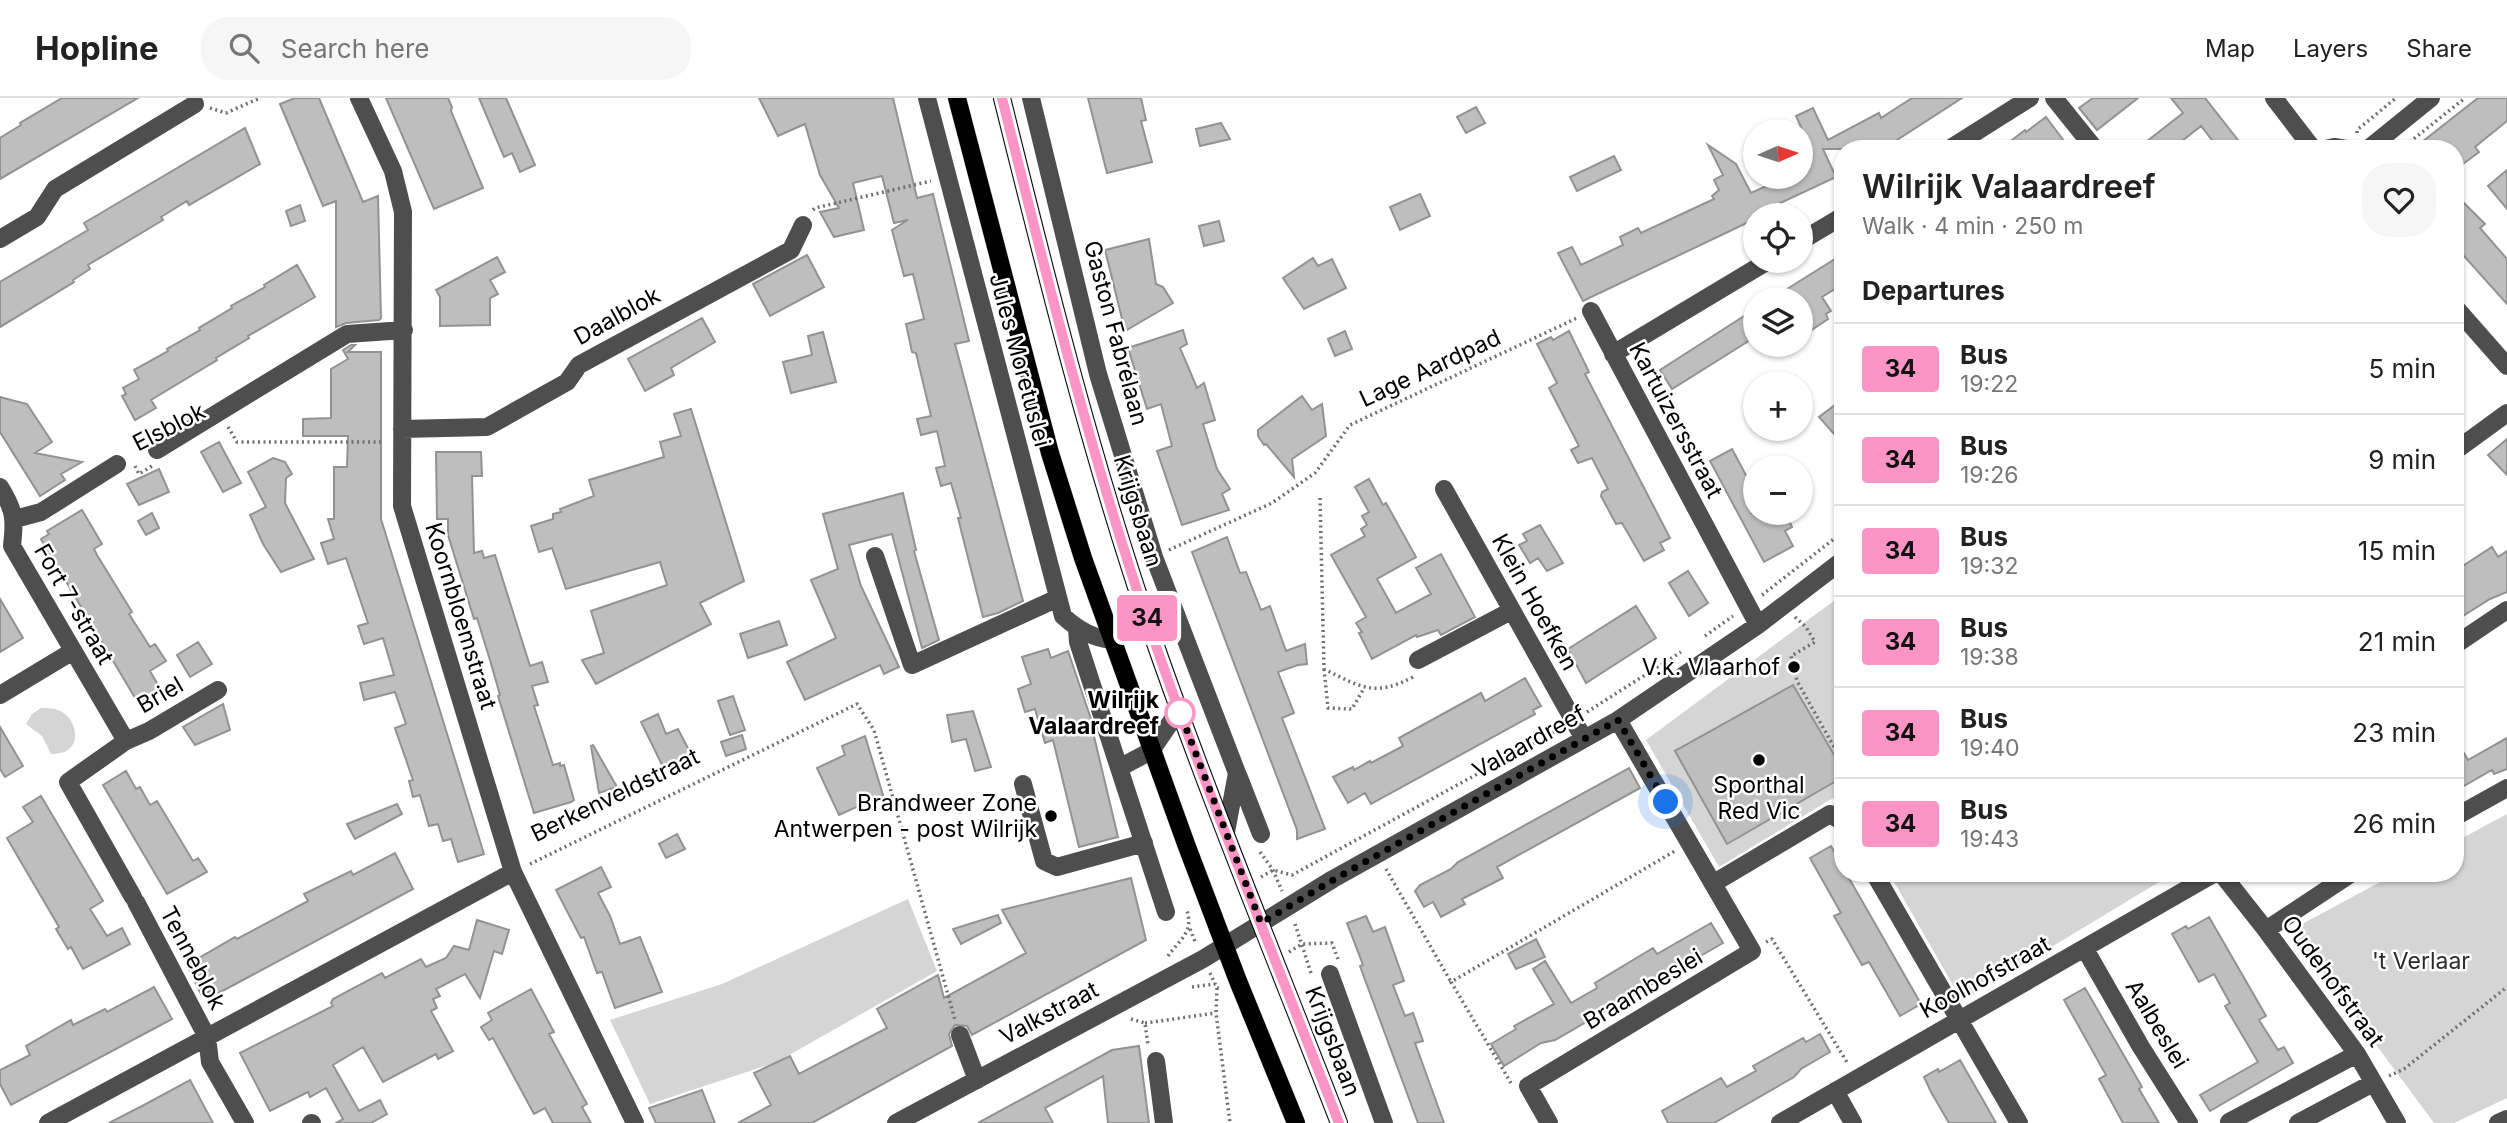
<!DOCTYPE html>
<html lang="en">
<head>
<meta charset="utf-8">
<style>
  :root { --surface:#fff; --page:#f6f6f6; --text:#222; --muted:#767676; --line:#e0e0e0 }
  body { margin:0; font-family:Inter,sans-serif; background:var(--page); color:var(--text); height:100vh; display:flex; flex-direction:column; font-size:26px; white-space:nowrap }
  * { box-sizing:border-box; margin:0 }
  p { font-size:23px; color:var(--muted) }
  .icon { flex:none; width:38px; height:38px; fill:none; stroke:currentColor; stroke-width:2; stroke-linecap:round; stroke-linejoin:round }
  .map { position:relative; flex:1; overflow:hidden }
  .details { position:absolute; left:1834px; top:42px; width:630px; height:742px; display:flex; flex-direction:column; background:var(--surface); border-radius:28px; box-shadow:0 2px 5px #0004 }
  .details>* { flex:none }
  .badge { padding:0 14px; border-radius:5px; font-size:24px; line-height:46px }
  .needle { width:46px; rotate:87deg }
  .buttons { position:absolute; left:1743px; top:21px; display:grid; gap:14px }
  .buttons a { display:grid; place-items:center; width:70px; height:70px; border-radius:50%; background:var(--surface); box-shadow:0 2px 5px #0004; font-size:35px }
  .you { position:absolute; width:35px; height:35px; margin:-18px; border:5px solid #fff; border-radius:50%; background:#1a73e8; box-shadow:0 0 0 10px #1a73e833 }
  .map>.badge { position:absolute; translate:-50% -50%; box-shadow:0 0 0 4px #fff }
  h2 { padding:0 28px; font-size:26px; line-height:63px }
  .round { display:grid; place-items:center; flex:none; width:74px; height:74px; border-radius:28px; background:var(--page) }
  .summary { display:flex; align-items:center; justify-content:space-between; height:119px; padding:0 28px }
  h1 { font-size:33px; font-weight:600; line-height:52px }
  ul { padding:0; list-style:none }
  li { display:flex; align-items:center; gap:21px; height:91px; padding:0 28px; border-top:2px solid var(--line) }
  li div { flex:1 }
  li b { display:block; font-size:26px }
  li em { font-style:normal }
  li .badge { min-width:77px; font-weight:700; text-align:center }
  header { display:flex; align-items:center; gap:42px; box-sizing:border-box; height:98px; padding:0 35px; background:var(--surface); border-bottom:2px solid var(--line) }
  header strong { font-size:33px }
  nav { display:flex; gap:38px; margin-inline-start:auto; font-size:24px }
  .search { width:490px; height:63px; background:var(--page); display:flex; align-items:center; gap:18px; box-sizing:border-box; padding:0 24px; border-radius:28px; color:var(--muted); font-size:26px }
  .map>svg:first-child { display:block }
</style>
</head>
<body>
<header>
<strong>Hopline</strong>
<div class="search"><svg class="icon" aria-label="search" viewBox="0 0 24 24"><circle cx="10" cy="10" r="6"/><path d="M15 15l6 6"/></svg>Search here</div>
<nav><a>Map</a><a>Layers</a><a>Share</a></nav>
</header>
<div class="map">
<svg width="2507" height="1025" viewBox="0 0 2507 1025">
  <rect width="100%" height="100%" fill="#fff"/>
  <path fill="#d5d5d5" d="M1843 496V694L1719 769 1646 642Z
    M41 610C46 610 53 610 58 612 78 619 86 657 51 656L42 638 26 626 32 616Z
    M2507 716V1000L2454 1025H2434L2291 832 2397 775H2455V744Z
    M1889 775H2174L1962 903Z
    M908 801 937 873 777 964 650 1006 610 922 722 886Z"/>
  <path fill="#bebebe" stroke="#929292" stroke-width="2" d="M62 0H138L0 81V40L21 27 20 25Z
    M295 0H319L363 104 378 98 381 220 379 222 346 225 336 229V103L323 108 280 6Z
    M386 0H448L452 9 451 13 483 90 434 111Z
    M479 0H506L535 67 520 74 512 55 504 59Z
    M759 0H893L917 100 933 96 969 243 955 246 1023 503 998 515 983 519 958 420H961L951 385 941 388 936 370 945 368 937 333 921 337 917 321 931 318 916 255 912 254 906 226 924 221 913 176 904 178 892 132 908 122 894 125 882 78 853 85 864 132 834 139 820 114 839 110 820 77 805 26 778 38Z
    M1088 0H1141L1146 22 1141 23 1152 64 1107 75Z
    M1912 0H1962L1883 51H1823L1836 79 1772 109 1774 112 1763 117H1755V121L1583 203 1558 155 1572 149 1581 167 1623 147 1620 139 1638 130 1641 135 1714 101 1712 98 1719 92 1714 82 1723 77 1708 47 1736 66 1751 95 1786 79H1801V53L1810 49 1796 18 1813 10 1828 42 1879 15 1881 20Z
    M2093 0H2138L2097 32 2079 10Z
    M2171 0H2205L2245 51H2219L2201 28 2172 51H2137L2183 15Z
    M2478 0H2507V23L2475 49 2479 54 2455 72V51H2413Z
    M1476 9 1485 25 1466 35 1457 19Z
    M2046 19 2070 51H2005L2014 44 2012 42 2025 32 2026 34Z
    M1221 25 1230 41 1200 48 1196 31Z
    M245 30 260 66 189 107 187 103 161 119 163 122 88 167 90 171 73 182 74 184 0 229V184L88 132 84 125Z
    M1614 58 1621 72 1577 93 1570 79Z
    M2507 72V111L2488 88Z
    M1420 96 1430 118 1400 132 1390 109Z
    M2455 96 2485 126 2480 130 2507 161V206L2455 148Z
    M300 107 305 123 291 128 286 113Z
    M1219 123 1224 143 1204 148 1199 128Z
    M1149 141 1156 186 1163 189 1173 205 1125 233 1105 152Z
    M1843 156V186L1822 199 1831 213 1826 216 1828 221 1801 239V201H1771Z
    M807 157 824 189 770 218 753 186Z
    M497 159 505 174 490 182 498 196 490 200V227L440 228V199L436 192Z
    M1313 160 1318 168 1332 161 1346 190 1304 211 1283 180Z
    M297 167 315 199 248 238 249 240 216 260 217 262 151 302 156 310 135 322 122 298 126 296 123 290 139 281 134 272 168 253 167 251 200 232 199 230 232 210 231 208 265 189 264 187Z
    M1755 211V239L1672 291 1660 272Z
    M702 220 715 244 671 270 674 277 645 293 628 261Z
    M1183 232 1187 246 1180 250 1197 290 1204 285 1215 322 1203 326 1217 371 1230 391 1222 396 1229 412 1182 427 1157 353 1172 348 1161 306 1147 311 1128 250Z
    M1345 233 1352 251 1335 258 1328 241Z
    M1569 233 1589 274 1585 276 1670 440 1660 445 1664 452 1644 463 1622 425 1616 426 1601 398 1602 394 1608 391 1592 360 1578 365 1571 352 1579 348 1549 290 1557 285 1537 246 1551 239 1553 242Z
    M823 234 836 284 791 295 783 264 812 257 808 238Z
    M351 247H355L348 254H381V421L484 756 458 764 451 741 443 743 438 726 429 728 420 697 413 699 409 683 413 682 395 630 406 626 395 594 364 602 360 585 394 577 383 540 364 546 358 528 368 525 346 460 328 466 321 445 334 441 328 421H334V369H347L348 338H303V321L331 320V271L348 261 343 252Z
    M1302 298 1312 312 1322 306 1326 338 1292 361 1294 379 1266 346 1264 347 1258 338V332Z
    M0 299 27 306 52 344 35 355 82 364 61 376 65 382 40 398 0 334Z
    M1843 301V346L1819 319Z
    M691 311 744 483 700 505 711 526 596 586 582 562 604 555 591 513 667 487 660 464 566 491 552 450 539 454 531 428 553 421V416L561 414 560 411 594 398 589 382 664 359 660 344 681 338 674 316Z
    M2507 341V377L2488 357Z
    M219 344 241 385 223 394 201 354Z
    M1732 351 1755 394V413L1751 415H1786L1792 429 1785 433 1793 448 1764 464 1710 363Z
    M436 354H481L482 378H472L474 455 482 453 484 460 495 457 530 568 542 564 548 584 532 588 538 607 534 608 553 667 560 665V668L564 667 574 702 571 704 534 715 498 598 500 597 490 562 477 520 474 521 448 437V421H437Z
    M273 360 285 364 292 376 286 380 285 405 314 461 281 474 263 446 250 417 266 409 248 374Z
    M159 371 169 394 139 407 127 386Z
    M1369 381 1383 407 1386 405 1416 459 1377 481 1396 515 1431 496 1416 470 1441 456 1475 519 1441 537 1438 532 1417 539 1416 537 1372 561 1359 535 1362 534 1356 525 1366 519 1331 457 1365 438 1361 431 1367 427 1362 418 1369 414 1355 389Z
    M903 395 916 452 914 453 939 542 922 550 892 436 849 447 861 488 899 569 884 576 880 567 805 602 787 564 836 540 811 482 838 471 823 416Z
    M82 412 102 446 94 451 97 457 132 514 129 516 150 549 155 546 166 563 150 573 161 592 138 605 41 441 49 436 47 433Z
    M152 415 159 430 146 437 138 423Z
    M1540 427 1563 465 1547 473 1538 460 1530 465 1519 447 1527 443 1523 436Z
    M1227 439 1240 475 1246 474 1261 512 1270 508 1286 553 1305 546 1307 566 1298 567 1278 574 1294 615 1282 620 1325 731 1297 741V732L1192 454Z
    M2492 449 2498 459 2507 453V494L2490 501 2455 523V473Z
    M1688 473 1708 505 1689 518 1669 485Z
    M0 501 23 540 0 554Z
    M1636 508 1656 540 1586 585 1568 551Z
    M779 523 787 547 748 560 740 536Z
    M198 544 212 566 190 579 177 557Z
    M1048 551 1051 560 1068 553 1094 630H1092L1118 739 1079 749 1053 642 1045 645 1035 611 1025 614 1018 591 1031 586 1022 559Z
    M1525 580 1541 608 1533 612 1535 616 1371 706 1365 695 1348 705 1333 679 1353 669 1354 672 1370 663 1371 665 1403 648 1399 640 1481 595 1485 603Z
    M1793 587 1843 672V679L1727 746 1675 653Z
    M733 598 745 632 730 637 718 603Z
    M223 606 230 632 195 647 183 629Z
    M973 613 991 669 975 673 966 641 952 644 947 617Z
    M658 616 666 636 678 631 691 656 663 669 641 624Z
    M0 629 23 668 5 679 0 671Z
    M742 637 746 651 726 658 721 644Z
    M865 638 883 697 839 717 817 670 845 657 842 648Z
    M2455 640 2468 662 2507 640V671L2494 676 2492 672 2455 693Z
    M593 647 617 689 599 695 591 648Z
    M1629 670 1640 690 1497 769 1503 780 1462 801 1465 806 1441 819 1433 804 1424 809 1415 793 1420 787 1451 771 1458 764Z
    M126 673 136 691 140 689 150 707 157 703 193 763 198 760 207 774 167 796 103 687Z
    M41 698 103 803 90 811 107 838 122 830 130 846 83 871 71 849 68 851 56 831 59 829 7 740 33 724 23 709Z
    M397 706 402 716 355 741 347 726Z
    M677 736 685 751 666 760 659 746Z
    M1831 748 1843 769V775H1846L1921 906 1900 918 1869 864 1862 867 1834 818 1841 815 1810 760Z
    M395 755 413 791 213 898 211 893 202 898 187 867 235 839 237 841 308 803 304 796 351 773 353 777Z
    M601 769 611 789 598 795 610 818 620 846 640 839 662 894 615 910 602 874 597 875 584 839 581 840 556 792Z
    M1131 780 1146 842 972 937 967 928 955 927 949 936 952 948 812 1025H738L771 1007 754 975 790 958 799 976 887 930 877 911 938 877 944 900 1026 855 1002 812Z
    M998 817 1001 825 961 846 953 831Z
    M1366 818 1373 834 1385 829 1404 883 1393 887 1405 918 1413 915 1423 943 1415 945 1444 1025H1418L1360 868 1363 867 1347 825Z
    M2209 819 2266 918 2259 922 2278 952 2284 949 2293 965 2210 1013 2200 997 2258 964 2225 908 2230 905 2214 876 2199 884 2172 836 2186 828 2188 831Z
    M477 822 509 832 502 856 494 853 480 900 465 876 436 891 440 898 433 901 437 910 431 913 453 953 438 961 436 956 383 984 363 949 333 967 359 1013 380 1002 387 1016 371 1025H336L343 1021 326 990 310 999 308 994 270 1013 240 955 333 908 331 905 333 901 382 875 385 880 421 861 426 869 446 860 454 848 469 852Z
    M1711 825 1723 845 1555 942 1541 945 1504 968 1491 946 1516 931 1514 928 1554 906 1533 871 1545 863 1571 905 1597 890 1595 885 1653 850 1657 856Z
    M1536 841 1545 859 1516 871 1508 856Z
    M154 889 172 921 11 1007 0 986V972L30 957 26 948 71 922 73 927 105 911 107 914Z
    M2085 890 2142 989 2139 991 2159 1025H2123L2099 981 2106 977 2064 902Z
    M531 891 554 934 549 936 587 1006 582 1009 591 1025H553L545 1010 534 1016 493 940 489 942 481 929 492 922 488 915Z
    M1820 936 1830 954 1801 971 1794 979 1714 1025H1668L1662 1013 1721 980 1727 989 1756 973 1753 968 1803 940 1806 944Z
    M1139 948 1149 1025H1108L1103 978 1045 1010 1053 1025H978L1112 952Z
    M1960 962 1983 1002 1996 1025H1949L1931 994 1924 979 1938 971 1939 974Z
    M190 982 213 1025H109L144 1007Z
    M702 992 715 1025H656L649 1010Z"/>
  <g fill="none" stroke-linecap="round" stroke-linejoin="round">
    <g stroke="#dbdbdb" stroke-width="19">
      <path id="major" d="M957 0 1050 355 1083 460 1186 746 1238 883 1296 1025
        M1002 0C1046 177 1090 355 1149 528 1207 696 1275 860 1339 1025"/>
    </g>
    <path stroke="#707070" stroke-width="3.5" stroke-dasharray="2 3.5" stroke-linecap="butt" d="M210 10 226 15 260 0
      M2357 35V32L2396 0
      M2401 51 2465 0
      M813 112 815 110 931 83
      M228 329 237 344H383
      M135 368 139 376 152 368
      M1320 400 1324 571C1359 588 1374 600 1413 579
      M1169 452 1272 405 1315 375 1350 327 1577 220
      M1762 497 1843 434
      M1795 519 1806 529 1815 544 1791 558 1797 583 1843 665
      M1705 538 1733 518
      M1324 571 1328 610 1352 611 1364 590
      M1587 614 1681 554
      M1260 754 1273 772 1282 793
      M530 766 857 606 874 632 955 922
      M1386 771 1451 884
      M1261 779 1273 772 1292 777 1560 631
      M1295 826 1311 875
      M1190 831 1196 846
      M1766 844 1772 841 1848 966
      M1289 854 1302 846 1332 845 1338 861
      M1168 858C1181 840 1195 833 1186 810
      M1210 875 1217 890 1221 891
      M1192 889 1215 886
      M1217 890 1216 915 1230 1025
      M1131 921 1145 925 1148 947
      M1145 925 1216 915
      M2389 978 2404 971 2507 889
      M1511 985 1451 884 1675 753"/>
    <path stroke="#4e4e4e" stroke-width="18" d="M359 0 393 73 403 114 402 408 513 774 635 1025
      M927 0 1063 518C1077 531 1092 540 1111 542
      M1031 0 1098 276 1154 459 1237 675 1226 734
      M2054 0 2095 51
      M2274 0 2313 51
      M1949 51 2030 0
      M2326 51 2334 49 2346 51
      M2368 51 2431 0
      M0 141 37 119 55 91 195 6
      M1801 143 1843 118
      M2455 209 2507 268
      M1591 213 1758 527
      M1613 256 1768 163
      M402 331 487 329 567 284 579 267 791 152 803 127
      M157 352 347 236 404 232
      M2455 353 2507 315
      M0 389C15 413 15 421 12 448L126 643
      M1444 391 1584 641
      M15 421 41 414 117 366
      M875 458 912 567 1058 500
      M1077 531 1078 544 1166 814
      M2455 547 2507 512
      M1418 562 1511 513
      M0 597 73 553
      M1119 670 1151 653 1179 612
      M1238 677 1261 736
      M1023 686 1044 763 1057 769 1144 745
      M2455 719 2507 690
      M1874 775 2019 1025
      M2221 775 2266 832 2357 956 2397 1025
      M1714 785 1830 716 1843 724
      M133 799 68 684 126 643 149 633 218 592
      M136 804 207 939 210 964 245 1025
      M2266 832 2352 775
      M2085 851 2141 949 2189 1025
      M1330 876 1384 1025
      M960 937 977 982
      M1156 963 1164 1025
      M1835 993 1853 1025
      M2229 1024 2357 956
      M48 1025 513 774
      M311 1025H312
      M896 1025 1203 861 1333 781 1618 622 1758 527 1843 462
      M1549 1025 1528 988 1752 853 1618 622
      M1780 1025 2215 775
      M2298 1025 2373 985
      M2498 1025 2507 1021"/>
    <use href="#major" stroke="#000" stroke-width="18"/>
  </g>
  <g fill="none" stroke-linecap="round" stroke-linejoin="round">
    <g stroke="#fff" stroke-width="16">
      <path id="line" d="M1002 0C1046 177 1090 355 1149 528 1207 696 1275 860 1339 1025"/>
    </g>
    <use href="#line" stroke="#fc95c5" stroke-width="10"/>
    <path stroke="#000" stroke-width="7" stroke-dasharray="0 12.6" d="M1180 615 1179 612 1261 825 1333 782 1618 622 1666 704"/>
  </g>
  <g fill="#000" stroke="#fff" stroke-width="2.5">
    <circle cx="1794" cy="569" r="7"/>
    <circle cx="1759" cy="662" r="7"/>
    <circle cx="1051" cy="718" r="7"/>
  </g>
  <circle fill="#fff" stroke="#fc95c5" stroke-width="3.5" cx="1180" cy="615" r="14"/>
  <g text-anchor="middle" stroke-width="5" stroke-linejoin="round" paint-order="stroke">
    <g font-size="23" fill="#000" stroke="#fff">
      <text transform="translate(617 218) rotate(-29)" y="8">Daalblok</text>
      <text transform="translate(1116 235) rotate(75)" y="8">Gaston Fabrélaan</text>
      <text transform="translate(1020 262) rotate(75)" y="8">Jules Moretuslei</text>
      <text transform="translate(1430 270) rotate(-25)" y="8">Lage Aardpad</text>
      <text transform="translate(1676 322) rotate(62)" y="8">Kartuizersstraat</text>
      <text transform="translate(169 329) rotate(-27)" y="8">Elsblok</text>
      <text transform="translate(1138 413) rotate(73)" y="8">Krijgsbaan</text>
      <text transform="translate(1535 504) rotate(61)" y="8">Klein Hoefken</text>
      <text transform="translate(74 506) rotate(60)" y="8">Fort 7-straat</text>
      <text transform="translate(461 518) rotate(73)" y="8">Koornbloemstraat</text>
      <text transform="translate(160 597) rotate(-30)" y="8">Briel</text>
      <text transform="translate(1529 644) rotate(-29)" y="8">Valaardreef</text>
      <text transform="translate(615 697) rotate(-26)" y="8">Berkenveldstraat</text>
      <text transform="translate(193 860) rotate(62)" y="8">Tenneblok</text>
      <text transform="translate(1985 879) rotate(-29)" y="8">Koolhofstraat</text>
      <text transform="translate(2333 883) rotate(54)" y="8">Oudehofstraat</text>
      <text transform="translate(1643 891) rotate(-31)" y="8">Braambeslei</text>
      <text transform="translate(1049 915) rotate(-28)" y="8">Valkstraat</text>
      <text transform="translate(2157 926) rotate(59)" y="8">Aalbeslei</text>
      <text transform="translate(1333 943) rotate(69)" y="8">Krijgsbaan</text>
    </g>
    <g font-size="23" fill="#000" stroke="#fff" text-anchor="end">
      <text x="1780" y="577">V.k. Vlaarhof</text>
      <text x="1759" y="695" text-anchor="middle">Sporthal<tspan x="1759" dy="26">Red Vic</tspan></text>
      <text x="1037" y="713">Brandweer Zone<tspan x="1037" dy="26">Antwerpen - post Wilrijk</tspan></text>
    </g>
    <g font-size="23" font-weight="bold" fill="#000" stroke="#fff" text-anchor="end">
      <text x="1159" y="610">Wilrijk<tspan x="1159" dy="26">Valaardreef</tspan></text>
    </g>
    <g font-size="23" fill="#2c2c2c" stroke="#fff">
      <text x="2421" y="871">'t Verlaar</text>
    </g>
  </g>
</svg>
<div class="buttons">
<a><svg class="needle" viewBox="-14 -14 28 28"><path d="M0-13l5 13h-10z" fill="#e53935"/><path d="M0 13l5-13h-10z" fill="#767676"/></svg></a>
<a><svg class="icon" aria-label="locate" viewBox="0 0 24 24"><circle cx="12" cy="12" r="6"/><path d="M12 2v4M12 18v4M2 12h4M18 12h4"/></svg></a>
<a><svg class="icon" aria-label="layers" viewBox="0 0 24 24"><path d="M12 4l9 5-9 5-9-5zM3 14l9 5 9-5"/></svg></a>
<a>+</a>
<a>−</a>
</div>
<div class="you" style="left:1666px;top:704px"></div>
<b class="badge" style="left:1147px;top:520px;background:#fc95c5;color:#111">34</b>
<section class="details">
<div class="summary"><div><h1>Wilrijk Valaardreef</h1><p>Walk · 4 min · 250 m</p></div><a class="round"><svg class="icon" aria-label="heart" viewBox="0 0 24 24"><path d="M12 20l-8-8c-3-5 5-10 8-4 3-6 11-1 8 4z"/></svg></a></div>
<h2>Departures</h2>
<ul>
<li><span class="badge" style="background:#fc95c5;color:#111">34</span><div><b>Bus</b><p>19:22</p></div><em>5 min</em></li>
<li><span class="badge" style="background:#fc95c5;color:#111">34</span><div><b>Bus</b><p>19:26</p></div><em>9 min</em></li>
<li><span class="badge" style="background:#fc95c5;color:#111">34</span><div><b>Bus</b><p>19:32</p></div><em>15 min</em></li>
<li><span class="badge" style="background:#fc95c5;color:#111">34</span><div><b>Bus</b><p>19:38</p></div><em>21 min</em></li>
<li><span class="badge" style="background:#fc95c5;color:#111">34</span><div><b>Bus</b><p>19:40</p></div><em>23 min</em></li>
<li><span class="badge" style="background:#fc95c5;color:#111">34</span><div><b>Bus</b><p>19:43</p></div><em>26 min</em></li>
</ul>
</section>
</div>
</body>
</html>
